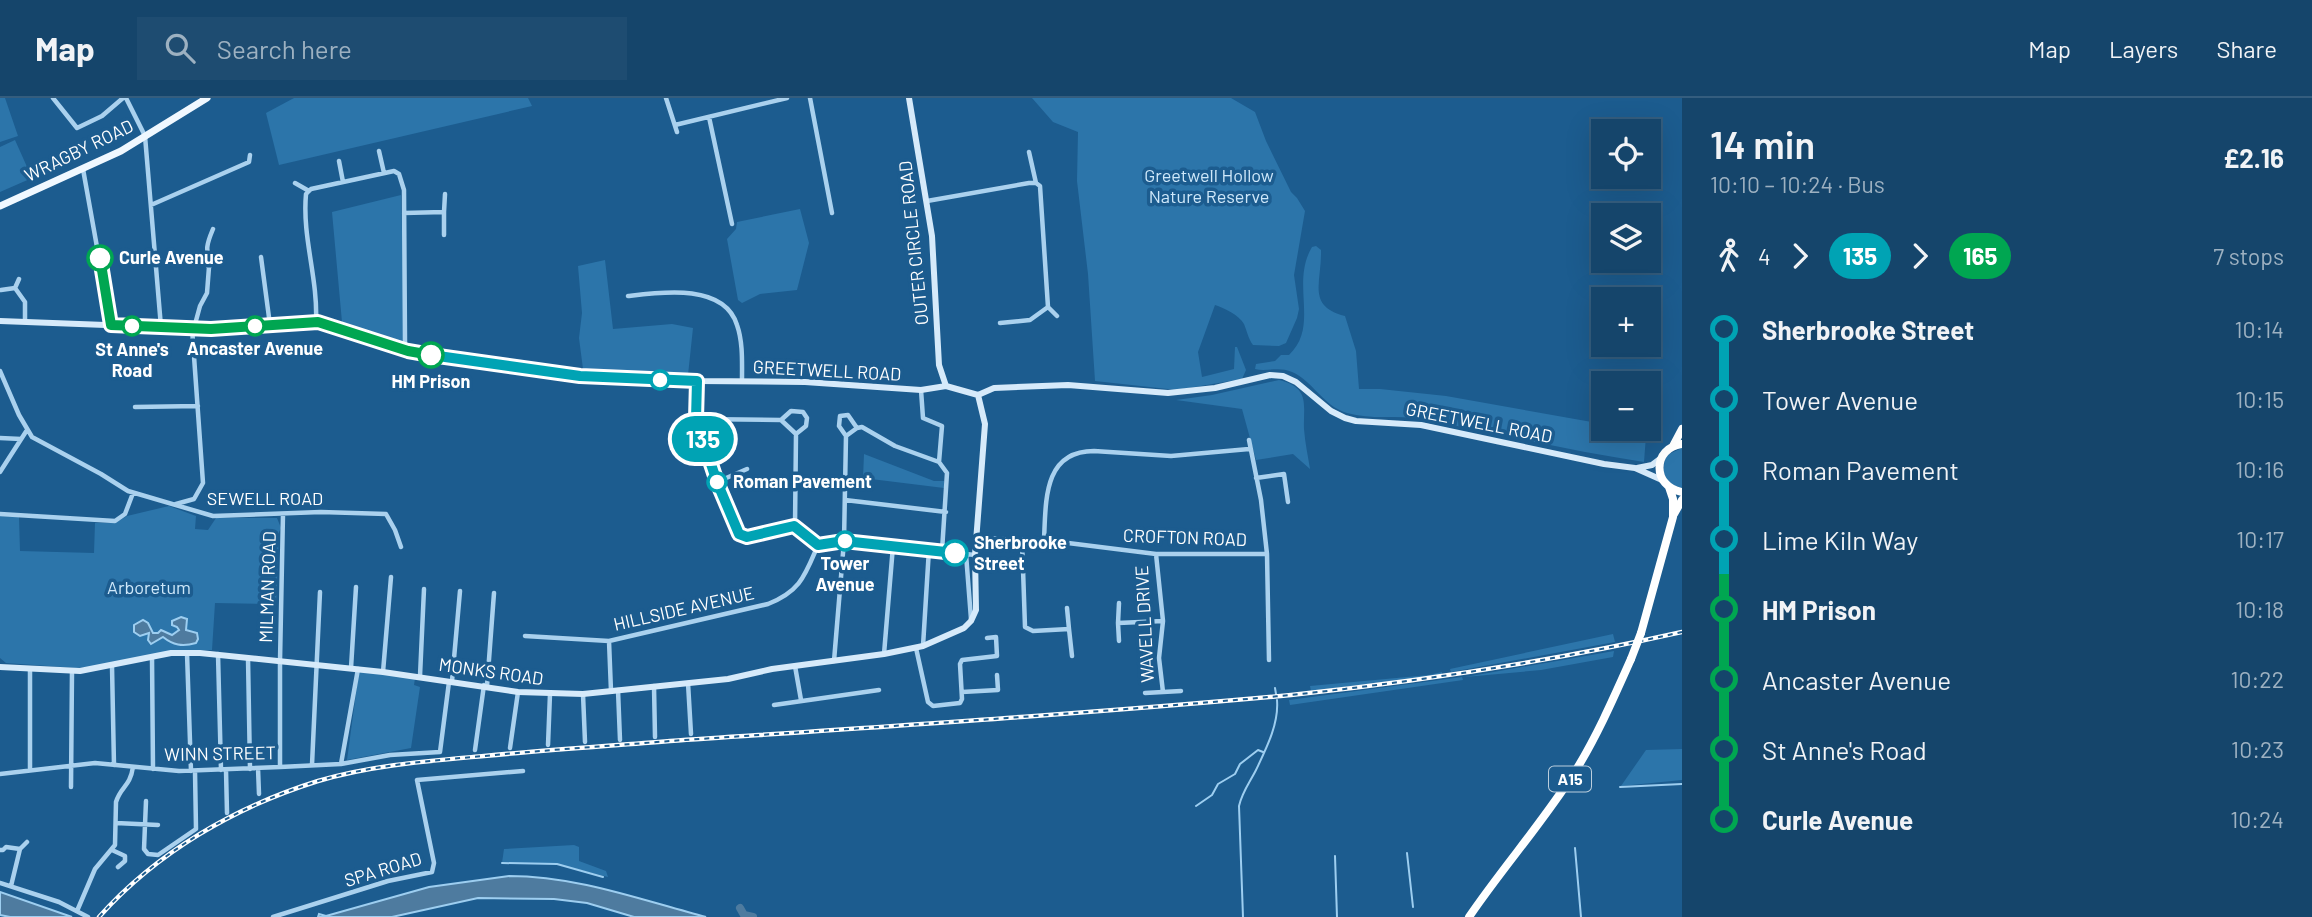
<!DOCTYPE html>
<html lang="en">
<head>
<meta charset="utf-8">
<style>
  :root { --surface:#15456b; --page:#1e4c71; --text:#f1f3f6; --muted:#9db1c1; --line:#345d7e }
  body { margin:0; font-family:Barlow,sans-serif; background:var(--page); color:var(--text); height:100vh; display:flex; flex-direction:column; font-size:26px; white-space:nowrap }
  * { box-sizing:border-box; margin:0 }
  p { font-size:23px; color:var(--muted) }
  .icon { flex:none; width:38px; height:38px; fill:none; stroke:currentColor; stroke-width:2; stroke-linecap:round; stroke-linejoin:round }
  .map { position:relative; flex:1; overflow:hidden }
  .side { display:flex; flex-direction:column; background:var(--surface); width:630px }
  .side>* { flex:none }
  .badge { padding:0 14px; border-radius:23px; font-size:24px; line-height:46px }
  .controls { position:absolute; left:1591px; top:21px; display:grid; gap:14px }
  .controls a { display:grid; place-items:center; width:70px; height:70px; border-radius:0px; background:var(--surface); box-shadow:0 7px 28px #0002,0 0 0 2px var(--line); font-size:35px }
  .map>.badge { position:absolute; translate:-50% -50%; box-shadow:0 0 0 4px #fff }
  .legs { display:flex; align-items:center; gap:10px; height:77px; padding:0 28px; font-size:23px }
  .legs p { margin-inline-start:auto }
  .headline { display:flex; align-items:center; justify-content:space-between; height:119px; padding:0 28px }
  h1 { font-size:38px; font-weight:600; line-height:52px }
  ul { padding:0 28px; list-style:none }
  li { display:flex; align-items:center; gap:24px; height:70px; font-size:26px }
  li i { display:grid; place-items:center; width:10px; height:100%; margin:0 9px; background:currentColor }
  li i::after { content:''; width:18px; height:18px; margin:-9px; border:5px solid; border-radius:50%; background:var(--surface) }
  li p { margin-inline-start:auto }
  li:first-child i { background:linear-gradient(#0000 50%,currentColor 0) }
  li:last-child i { background:linear-gradient(currentColor 50%,#0000 0) }
  header { display:flex; align-items:center; gap:42px; box-sizing:border-box; height:98px; padding:0 35px; background:var(--surface); border-bottom:2px solid var(--line) }
  header strong { font-size:33px }
  nav { display:flex; gap:38px; margin-inline-start:auto; font-size:24px }
  .search { width:490px; height:63px; background:var(--page); display:flex; align-items:center; gap:18px; box-sizing:border-box; padding:0 24px; border-radius:0px; color:var(--muted); font-size:26px }
  main { display:flex; flex:1; min-height:0 }
  .map>svg:first-child { display:block }
</style>
</head>
<body>
<header>
<strong>Map</strong>
<div class="search"><svg class="icon" aria-label="search" viewBox="0 0 24 24"><circle cx="10" cy="10" r="6"/><path d="M15 15l6 6"/></svg>Search here</div>
<nav><a>Map</a><a>Layers</a><a>Share</a></nav>
</header>
<main>
<div class="map">
<svg width="1682" height="819" viewBox="0 0 1682 819">
  <rect width="100%" height="100%" fill="#1c5c8f"/>
  <path fill="#2c75aa" d="M0 0H5L18 38 0 44Z
    M294 0H528L532 8 279 67 266 15Z
    M1032 0H1231L1255 14 1266 43 1291 94 1297 100 1305 113 1294 177 1299 211 1297 220 1286 245 1279 248 1253 247C1248 240 1247 233 1244 226 1239 217 1224 210 1215 207L1198 254 1202 279 1234 271 1235 249H1237L1246 272 1242 281 1177 292 1095 283 1088 176 1077 83 1078 34 1053 24Z
    M15 42 32 80 0 94V49Z
    M401 97 405 244 398 245 342 224 332 114Z
    M800 111 809 145 797 192 760 196 742 205 738 202 727 141 736 131 737 124Z
    M1316 148 1321 152C1322 184 1306 208 1345 218L1356 253 1359 291H1380L1446 298 1603 326V331H1624L1646 338 1644 364C1569 353 1496 335 1422 321 1398 317 1371 322 1347 315 1323 308 1313 283 1292 274 1279 268 1267 274 1255 271L1256 266 1275 263 1281 257H1289C1320 228 1290 186 1312 149Z
    M605 162 613 231 672 226 693 230 688 277 614 276 583 271 579 240 582 215 578 168Z
    M1279 282C1311 290 1303 307 1304 331 1305 345 1308 358 1310 371L1293 356 1256 362 1242 311 1176 302 1212 297Z
    M1682 350V390C1664 386 1660 373 1667 357Z
    M864 356 934 383H944V390L863 380Z
    M169 408 196 418 195 431 208 432 216 420H277L281 430 279 434 276 507 271 509 270 506 215 505 212 552H174L100 568 76 570 6 565 0 560V418L19 419 20 453 94 455 95 425H115L127 418Z
    M1613 536 1615 544 1451 574 1450 571Z
    M1614 553 1613 559 1541 572 1465 579Z
    M359 573 415 580 414 587 420 589 411 650 347 662Z
    M1442 574V577L1311 593 1310 588 1429 577Z
    M1462 579 1463 582 1290 607 1289 602Z
    M1682 651V682L1621 688 1646 652Z
    M574 747 579 749V763L606 773 608 779 557 766 502 765 504 751Z"/>
  <path fill="#4e7b9f" stroke="#9dcef0" stroke-width="2" d="M181 519 187 521 186 532 197 535 198 541 196 545C182 549 173 547 163 539L151 546 148 542 149 535 140 538 134 534V527L143 522 148 525 153 535H158L161 532 172 537 179 532 177 529 172 527V523Z
    M509 778C577 778 641 802 706 819H634L587 805 554 801 478 800 392 819H318L319 816 326 818 429 789Z
    M0 794 72 819H10L0 817Z"/>
  <g fill="none" stroke-linecap="round" stroke-linejoin="round">
    <path stroke="#9dcef0" stroke-width="2" d="M1275 590 1276 596
      M1620 689 1682 686
      M1196 708 1212 697 1218 686 1235 676 1240 666 1258 652 1263 654
      M1575 750 1581 819
      M1407 755 1413 809
      M1335 758 1337 819
      M502 765 557 766 603 779
      M1243 819 1239 708C1242 694 1250 684 1256 672 1266 651 1279 626 1277 602"/>
    <path stroke="#4e7b9f" stroke-width="8" d="M740 810 744 817 753 819"/>
    <path stroke="#aad1ee" stroke-width="4.5" d="M53 0 77 30 102 18 123 0
      M126 0 145 38 161 229
      M666 0 677 34
      M810 0 832 115
      M709 19 732 126
      M675 27 787 0
      M379 53 384 75
      M1029 54 1036 85
      M339 63 343 84
      M83 71 111 227
      M295 85 309 93
      M927 103 1029 85H1036L1040 88 1048 209 1030 222 1000 225
      M151 107 249 64 250 57
      M404 115 444 114 445 96
      M444 137V114
      M261 159 270 227
      M209 169 213 164C203 154 208 143 213 131
      M15 190 25 204V224
      M1 192 15 190 19 181
      M628 198C661 194 724 185 737 227 743 244 742 264 742 282
      M1048 209 1057 218
      M316 224C318 179 302 140 306 96L311 91 394 73 399 76 404 92 405 244 401 250
      M194 230 200 208 207 195 209 169 205 165 208 161
      M0 273 19 317 32 339 101 376 128 393 213 418 321 414 386 416 395 432 401 449
      M697 283 696 321 717 384 739 436 747 439 795 428 818 447 844 443 975 457
      M921 292 923 320 942 328 939 364
      M135 309 198 308
      M696 321 781 322 796 336 795 428
      M781 322 791 313 803 314 807 320 806 328 796 336
      M846 338 839 328 840 318 848 317 857 330
      M0 340 21 341
      M1249 342 1261 402 1267 456 1269 562
      M0 374 27 332
      M1256 380 1284 376 1288 404
      M717 384 747 371
      M845 402 946 414
      M176 406 194 401 203 385 192 230
      M0 416 115 423 125 416 133 395
      M976 440 1044 442 1156 456H1267
      M1022 442 1025 529 1033 533 1069 531 1072 558
      M1044 442C1046 403 1043 353 1094 353L1171 358 1249 351
      M966 456 971 521
      M1156 456 1163 523 1159 560 1163 594
      M1067 510 1069 531
      M1118 525 1119 505
      M525 538 609 543 768 506C801 493 805 477 818 447
      M609 543 611 593
      M1119 543 1118 525 1163 523
      M923 548 929 451
      M916 550 928 604 933 608 960 605 962 601 960 566 962 562 997 558 996 539 987 540
      M187 555 191 673
      M218 556 221 672
      M884 556 893 448
      M152 559 153 671
      M248 560 250 671
      M834 563 844 443 846 338 857 330 862 329 895 348 939 364 947 375 942 453
      M112 568 114 667
      M795 568 801 602
      M351 570 356 489
      M383 574 391 479
      M420 578 424 491
      M452 583 460 493
      M688 585 691 636
      M487 588 494 495
      M654 588 655 639
      M618 592 620 642
      M962 594 998 592 997 577
      M1145 595 1181 593
      M583 596 585 644
      M774 607 879 592
      M548 647 550 596
      M510 650 518 594
      M475 652 484 587
      M341 666 358 571
      M312 667 320 494
      M280 669V563L283 416
      M258 670 259 696
      M30 672V571
      M226 672 227 715
      M0 676 95 665 179 673 280 669 341 666 390 657 440 654 449 584
      M71 689 72 573
      M146 703 144 751 148 756 158 757 196 731 195 673
      M116 725 158 727
      M0 752H3L6 749 20 751
      M112 752 125 758V763L118 769
      M0 785 59 804 88 819
      M11 788 20 751 27 744
      M77 813 95 771 115 747 116 704C121 688 130 689 133 669
      M273 819 388 783 432 774 434 765 417 682 523 673"/>
    <path stroke="#d6eafa" stroke-width="6" d="M909 0 932 138 939 267 946 288
      M0 223 211 231 319 224 418 256 580 278 697 283 805 284 921 292 946 288 978 297 994 290 1068 287 1168 295 1215 290 1270 277 1283 278 1296 284 1331 313 1345 320 1356 323 1421 327 1604 366 1635 370 1662 382
      M1637 370 1652 367 1660 361
      M0 569 80 573 171 555H200L383 574 518 594 583 596 728 581 772 571 884 556 923 548 964 530 971 523 976 512 975 457 985 326 978 297"/>
    <path stroke="#f0f8ff" stroke-width="7" d="M0 108 121 53 207 0"/>
    <path stroke="#fff" stroke-width="8" d="M1682 346C1652 350 1652 389 1682 394
      M1673 348 1682 331
      M1674 416 1682 402
      M1641 535 1673 419V401L1669 389
      M1469 819C1503 769 1544 723 1576 672 1598 636 1614 599 1631 561"/>
    <g stroke="#fff" stroke-width="4.5">
      <path id="rail" d="M99 819C157 754 235 709 318 683 372 667 428 663 484 658 546 652 608 648 670 643 877 629 1084 616 1291 597 1422 583 1553 563 1682 534"/>
    </g>
    <use href="#rail" stroke="#1c5c8f" stroke-width="2" stroke-dasharray="5" stroke-linecap="butt"/>
    <path stroke="#fff" stroke-width="8" d="M1631 561 1641 535"/>
  </g>
  <g fill="none" stroke-linecap="round" stroke-linejoin="round">
    <g stroke="#fff" stroke-width="16">
      <path id="line-1" d="M431 257 580 278 697 283 696 321 717 384 739 436 747 439 794 428 818 447 844 443 955 455"/>
    </g>
    <g stroke="#fff" stroke-width="16">
      <path id="line-2" d="M100 160 111 227 211 231 318 224 408 253 431 257"/>
    </g>
    <use href="#line-1" stroke="#00a3b4" stroke-width="10"/>
    <use href="#line-2" stroke="#00a651" stroke-width="10"/>
  </g>
  <g fill="#fff" stroke="#00a651" stroke-width="3.5">
    <circle cx="100" cy="160" r="12"/>
    <circle cx="132" cy="228" r="9"/>
    <circle cx="255" cy="228" r="9"/>
    <circle cx="431" cy="257" r="12"/>
  </g>
  <g fill="#fff" stroke="#00a3b4" stroke-width="3.5">
    <circle cx="660" cy="282" r="9"/>
    <circle cx="717" cy="384" r="9"/>
    <circle cx="845" cy="443" r="9"/>
    <circle cx="955" cy="455" r="12"/>
  </g>
  <g text-anchor="middle" stroke-width="7" stroke-linejoin="round" paint-order="stroke">
    <rect fill="#1c5c8f" stroke="#bbcedd" stroke-width="2" x="1549" y="668.5" width="42" height="25" rx="5"/>
    <g font-size="16" font-weight="bold" fill="#fff">
      <text x="1570" y="687">A15</text>
    </g>
    <g font-size="18" fill="#fff" stroke="#1c5c8f">
      <text transform="translate(79 53) rotate(-26)" y="6">WRAGBY ROAD</text>
      <text transform="translate(914 145) rotate(-96)" y="6">OUTER CIRCLE ROAD</text>
      <text transform="translate(827 273) rotate(3)" y="6">GREETWELL ROAD</text>
      <text transform="translate(1479 325) rotate(11)" y="6">GREETWELL ROAD</text>
      <text x="265" y="407">SEWELL ROAD</text>
      <text transform="translate(1185 440) rotate(2)" y="6">CROFTON ROAD</text>
      <text transform="translate(268 489) rotate(-88)" y="6">MILMAN ROAD</text>
      <text transform="translate(684 511) rotate(-13)" y="6">HILLSIDE AVENUE</text>
      <text transform="translate(1145 526) rotate(-93)" y="6">WAVELL DRIVE</text>
      <text transform="translate(491 574) rotate(8)" y="6">MONKS ROAD</text>
      <text transform="translate(220 656) rotate(-1)" y="6">WINN STREET</text>
      <text transform="translate(383 772) rotate(-17)" y="6">SPA ROAD</text>
    </g>
    <g font-size="18" fill="#cfe8fa" stroke="#1c5c8f">
      <text x="1209" y="84">Greetwell Hollow<tspan x="1209" dy="21">Nature Reserve</tspan></text>
      <text x="149" y="496">Arboretum</text>
    </g>
    <g font-size="18" font-weight="bold" fill="#fff" stroke="#1c5c8f">
      <text x="119" y="166" text-anchor="start">Curle Avenue</text>
      <text x="255" y="257">Ancaster Avenue</text>
      <text x="132" y="258">St Anne's<tspan x="132" dy="21">Road</tspan></text>
      <text x="431" y="290">HM Prison</text>
      <text x="733" y="390" text-anchor="start">Roman Pavement</text>
      <text x="974" y="451" text-anchor="start">Sherbrooke<tspan x="974" dy="21">Street</tspan></text>
      <text x="845" y="472">Tower<tspan x="845" dy="21">Avenue</tspan></text>
    </g>
  </g>
</svg>
<div class="controls">
<a><svg class="icon" aria-label="locate" viewBox="0 0 24 24"><circle cx="12" cy="12" r="6"/><path d="M12 2v4M12 18v4M2 12h4M18 12h4"/></svg></a>
<a><svg class="icon" aria-label="layers" viewBox="0 0 24 24"><path d="M12 4l9 5-9 5-9-5zM3 14l9 5 9-5"/></svg></a>
<a>+</a>
<a>−</a>
</div>
<b class="badge" style="left:703px;top:341px;background:#00a3b4;color:#fff">135</b>
</div>
<section class="side">
<div class="headline"><div><h1>14 min</h1><p>10:10 – 10:24 · Bus</p></div><b>£2.16</b></div>
<div class="legs"><svg class="icon" aria-label="walk" viewBox="0 0 24 24"><circle cx="13" cy="4" r="2"/><path d="M13 8l-2 6 4 7M11 14l-3 7M7 12l3-4h3l4 4"/></svg>4<svg class="icon" aria-label="forward" viewBox="0 0 24 24"><path d="M9 5l7 7-7 7"/></svg><b class="badge" style="background:#00a3b4;color:#fff">135</b><svg class="icon" aria-label="forward" viewBox="0 0 24 24"><path d="M9 5l7 7-7 7"/></svg><b class="badge" style="background:#00a651;color:#fff">165</b><p>7 stops</p></div>
<ul>
<li><i style="color:#00a3b4"></i><b>Sherbrooke Street</b><p>10:14</p></li>
<li><i style="color:#00a3b4"></i><span>Tower Avenue</span><p>10:15</p></li>
<li><i style="color:#00a3b4"></i><span>Roman Pavement</span><p>10:16</p></li>
<li><i style="color:#00a3b4"></i><span>Lime Kiln Way</span><p>10:17</p></li>
<li><i style="color:#00a651"></i><b>HM Prison</b><p>10:18</p></li>
<li><i style="color:#00a651"></i><span>Ancaster Avenue</span><p>10:22</p></li>
<li><i style="color:#00a651"></i><span>St Anne's Road</span><p>10:23</p></li>
<li><i style="color:#00a651"></i><b>Curle Avenue</b><p>10:24</p></li>
</ul>
</section>
</main>
</body>
</html>
